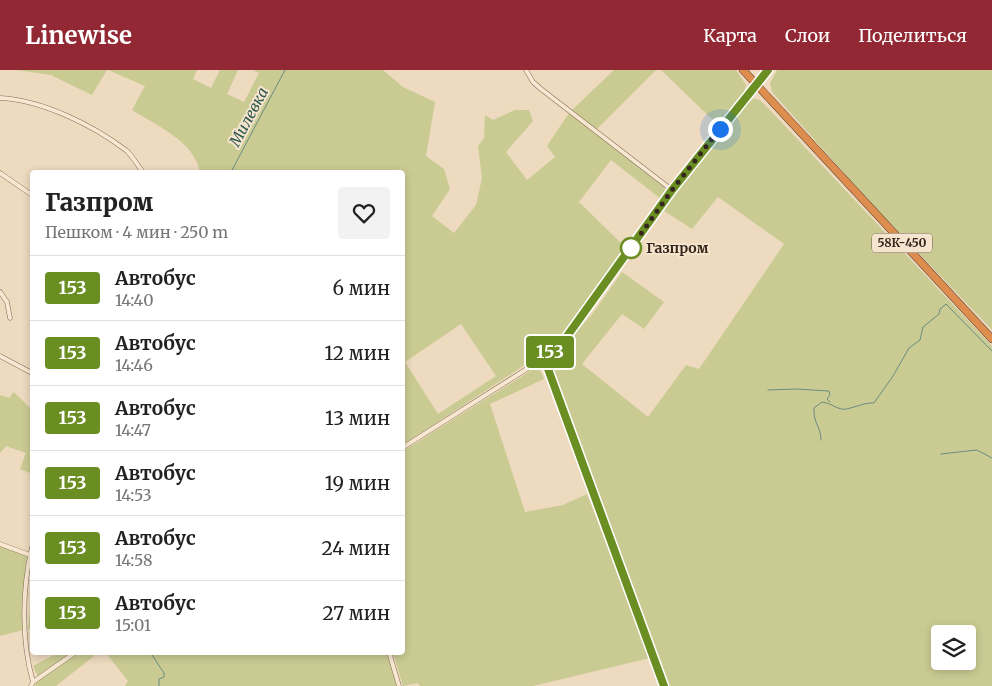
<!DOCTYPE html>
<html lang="ru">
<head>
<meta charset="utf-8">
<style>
  :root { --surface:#fff; --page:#f2f2f2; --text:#222; --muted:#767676; --line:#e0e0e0; --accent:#932835 }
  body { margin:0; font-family:Merriweather,serif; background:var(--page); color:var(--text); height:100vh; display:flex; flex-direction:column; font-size:19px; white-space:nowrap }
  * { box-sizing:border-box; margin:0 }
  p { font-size:16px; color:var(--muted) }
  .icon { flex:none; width:28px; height:28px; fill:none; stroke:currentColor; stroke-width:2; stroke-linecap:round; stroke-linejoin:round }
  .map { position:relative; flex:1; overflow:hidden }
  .side { position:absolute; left:30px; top:100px; width:375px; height:485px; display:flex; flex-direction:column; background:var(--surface); border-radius:5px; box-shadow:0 2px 8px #0003 }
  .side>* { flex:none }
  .badge { padding:0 10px; border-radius:4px; font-size:18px; line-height:32px }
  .tools { position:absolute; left:931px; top:555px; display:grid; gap:10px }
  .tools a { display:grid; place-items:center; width:45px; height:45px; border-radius:5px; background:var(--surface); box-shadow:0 2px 8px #0003; font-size:25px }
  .you { position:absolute; width:25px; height:25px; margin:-12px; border:4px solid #fff; border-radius:50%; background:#1a73e8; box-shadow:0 0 0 8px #1a73e833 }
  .map>.badge { position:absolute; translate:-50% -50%; box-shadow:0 0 0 2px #fff }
  .round { display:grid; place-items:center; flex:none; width:52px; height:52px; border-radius:5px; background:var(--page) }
  .summary { display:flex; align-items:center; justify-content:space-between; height:85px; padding:0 15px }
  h1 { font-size:24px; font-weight:800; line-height:38px }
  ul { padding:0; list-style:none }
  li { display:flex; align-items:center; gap:15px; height:65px; padding:0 15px; border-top:1px solid var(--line) }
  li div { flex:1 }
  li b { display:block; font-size:19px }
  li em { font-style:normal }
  li .badge { min-width:55px; font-weight:700; text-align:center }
  header { display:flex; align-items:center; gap:30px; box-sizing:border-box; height:70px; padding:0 25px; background:var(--accent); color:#fff }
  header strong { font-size:24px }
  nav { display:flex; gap:28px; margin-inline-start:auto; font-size:18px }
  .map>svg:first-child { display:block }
</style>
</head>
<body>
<header>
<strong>Linewise</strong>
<nav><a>Карта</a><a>Слои</a><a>Поделиться</a></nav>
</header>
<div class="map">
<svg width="992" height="616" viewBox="0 0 992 616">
  <rect width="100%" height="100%" fill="#eddabf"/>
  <path fill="#cacb93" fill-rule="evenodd" d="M16 0H107L92 25 51 5Z
    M108 0H197L193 9 211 18 220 0H238L227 24 244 32 259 3 253 0H383L403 17 435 32 426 86 444 99 450 119 432 146 454 163 476 135 482 108 478 76 484 68 485 45 493 50 515 40H529L533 51 506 82 527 110 555 87 547 76 569 43 663 115 666 122 661 129 611 90 579 132 626 178 555 275 403 375 402 102H200C194 71 157 56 132 40L145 16ZM461 254 496 306 438 344 405 292Z
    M614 0H656L596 60 572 40Z
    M661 0H736L746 15 744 23 718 55Z
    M777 0H992V260L869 131 772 22 770 13Z
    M754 29 760 30 768 38 992 276V616H668L550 291 593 243 622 202 664 232 644 259 622 244 582 294 648 347 686 295 699 299 784 174 718 127 692 159 661 139 747 32ZM940 564H968V591H940Z
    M538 296 544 309 490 334 525 442 563 435 587 424 650 588 533 616H420L418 613 403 616 393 583 402 582 403 381Z
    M14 322 32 340V404L20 399 26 383 6 376 0 383V325L9 328Z
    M0 476 29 486 23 560 0 566Z
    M32 520V558L28 559Z
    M58 583H91L94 586 56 616H35L38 607 33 596Z
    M106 583H387L398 616H125L128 611Z"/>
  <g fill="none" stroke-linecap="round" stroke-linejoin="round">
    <path stroke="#6a8c80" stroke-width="1" d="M231 102 285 0
      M768 320 796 319 829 321 830 325 827 329 830 332
      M821 370C821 357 813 353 814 338L822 332C830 333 834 337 841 339 848 341 863 332 874 333L893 306 909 278 920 270 923 257 939 244 940 239 946 234 992 281
      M941 384 977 380 992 388
      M150 582 164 603V607L159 609V616"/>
    <g stroke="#856b58" stroke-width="5">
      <path id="street" d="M526 0 533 12 541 19 672 120
        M0 28C42 30 93 55 127 81 133 87 138 96 143 102
        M0 103 32 125
        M0 222 7 232 10 248
        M0 286 32 303
        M544 288 664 616
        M402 378 544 288 565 269 672 120 756 14
        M0 474 30 485
        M32 477C22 519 21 570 33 612
        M389 582 399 616
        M31 616 33 612 76 582"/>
    </g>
    <g stroke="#674c3b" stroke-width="6">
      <path id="secondary" d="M756 14 768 0"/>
    </g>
    <g stroke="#533a2c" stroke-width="8">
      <path id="highway" d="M743 0 992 269"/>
    </g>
    <use href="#street" stroke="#f8e8d2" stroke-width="4"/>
    <use href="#secondary" stroke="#f8e8d2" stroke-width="5"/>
    <use href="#highway" stroke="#dd8e4f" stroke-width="7"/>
  </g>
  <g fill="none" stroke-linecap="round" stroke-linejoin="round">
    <g stroke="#fff" stroke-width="11">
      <path id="line" d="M664 616 544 288 565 269 672 120 768 0"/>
    </g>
    <use href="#line" stroke="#6b8e23" stroke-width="8"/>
    <path stroke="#35251c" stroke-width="5" stroke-dasharray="0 9" d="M631 178 672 120 720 59"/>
  </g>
  <circle fill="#fff" stroke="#6b8e23" stroke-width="2.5" cx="631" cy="178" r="10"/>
  <g text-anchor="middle" stroke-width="4" stroke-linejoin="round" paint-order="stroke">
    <rect fill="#f5e5ce" stroke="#6f5f51" stroke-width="1" x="872" y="163.5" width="60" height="19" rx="4"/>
    <g font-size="12" font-weight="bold" fill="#35251c">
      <text x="902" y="177">58К-450</text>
    </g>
    <g font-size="14" font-weight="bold" fill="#35251c" stroke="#f5e5ce" text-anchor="start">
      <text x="646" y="183">Газпром</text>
    </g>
    <g font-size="15" font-style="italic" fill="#2b554d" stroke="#f5e5ce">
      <text transform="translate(249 47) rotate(-62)" y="5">Милевка</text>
    </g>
  </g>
</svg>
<div class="tools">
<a><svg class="icon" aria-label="layers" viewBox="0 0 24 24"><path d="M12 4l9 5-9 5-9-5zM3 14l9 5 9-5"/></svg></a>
</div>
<div class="you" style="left:720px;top:59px"></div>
<b class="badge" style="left:550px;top:282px;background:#6b8e23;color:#fff">153</b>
<section class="side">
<div class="summary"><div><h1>Газпром</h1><p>Пешком · 4 мин · 250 m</p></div><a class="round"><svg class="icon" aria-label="heart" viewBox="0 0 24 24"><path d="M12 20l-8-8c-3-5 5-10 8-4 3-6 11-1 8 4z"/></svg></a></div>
<ul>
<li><span class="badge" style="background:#6b8e23;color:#fff">153</span><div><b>Автобус</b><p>14:40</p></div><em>6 мин</em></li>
<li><span class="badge" style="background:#6b8e23;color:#fff">153</span><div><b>Автобус</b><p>14:46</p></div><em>12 мин</em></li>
<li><span class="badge" style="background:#6b8e23;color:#fff">153</span><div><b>Автобус</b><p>14:47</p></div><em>13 мин</em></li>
<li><span class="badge" style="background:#6b8e23;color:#fff">153</span><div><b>Автобус</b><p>14:53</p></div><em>19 мин</em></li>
<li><span class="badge" style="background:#6b8e23;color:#fff">153</span><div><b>Автобус</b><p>14:58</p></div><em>24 мин</em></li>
<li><span class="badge" style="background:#6b8e23;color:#fff">153</span><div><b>Автобус</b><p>15:01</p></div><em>27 мин</em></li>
</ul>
</section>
</div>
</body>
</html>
